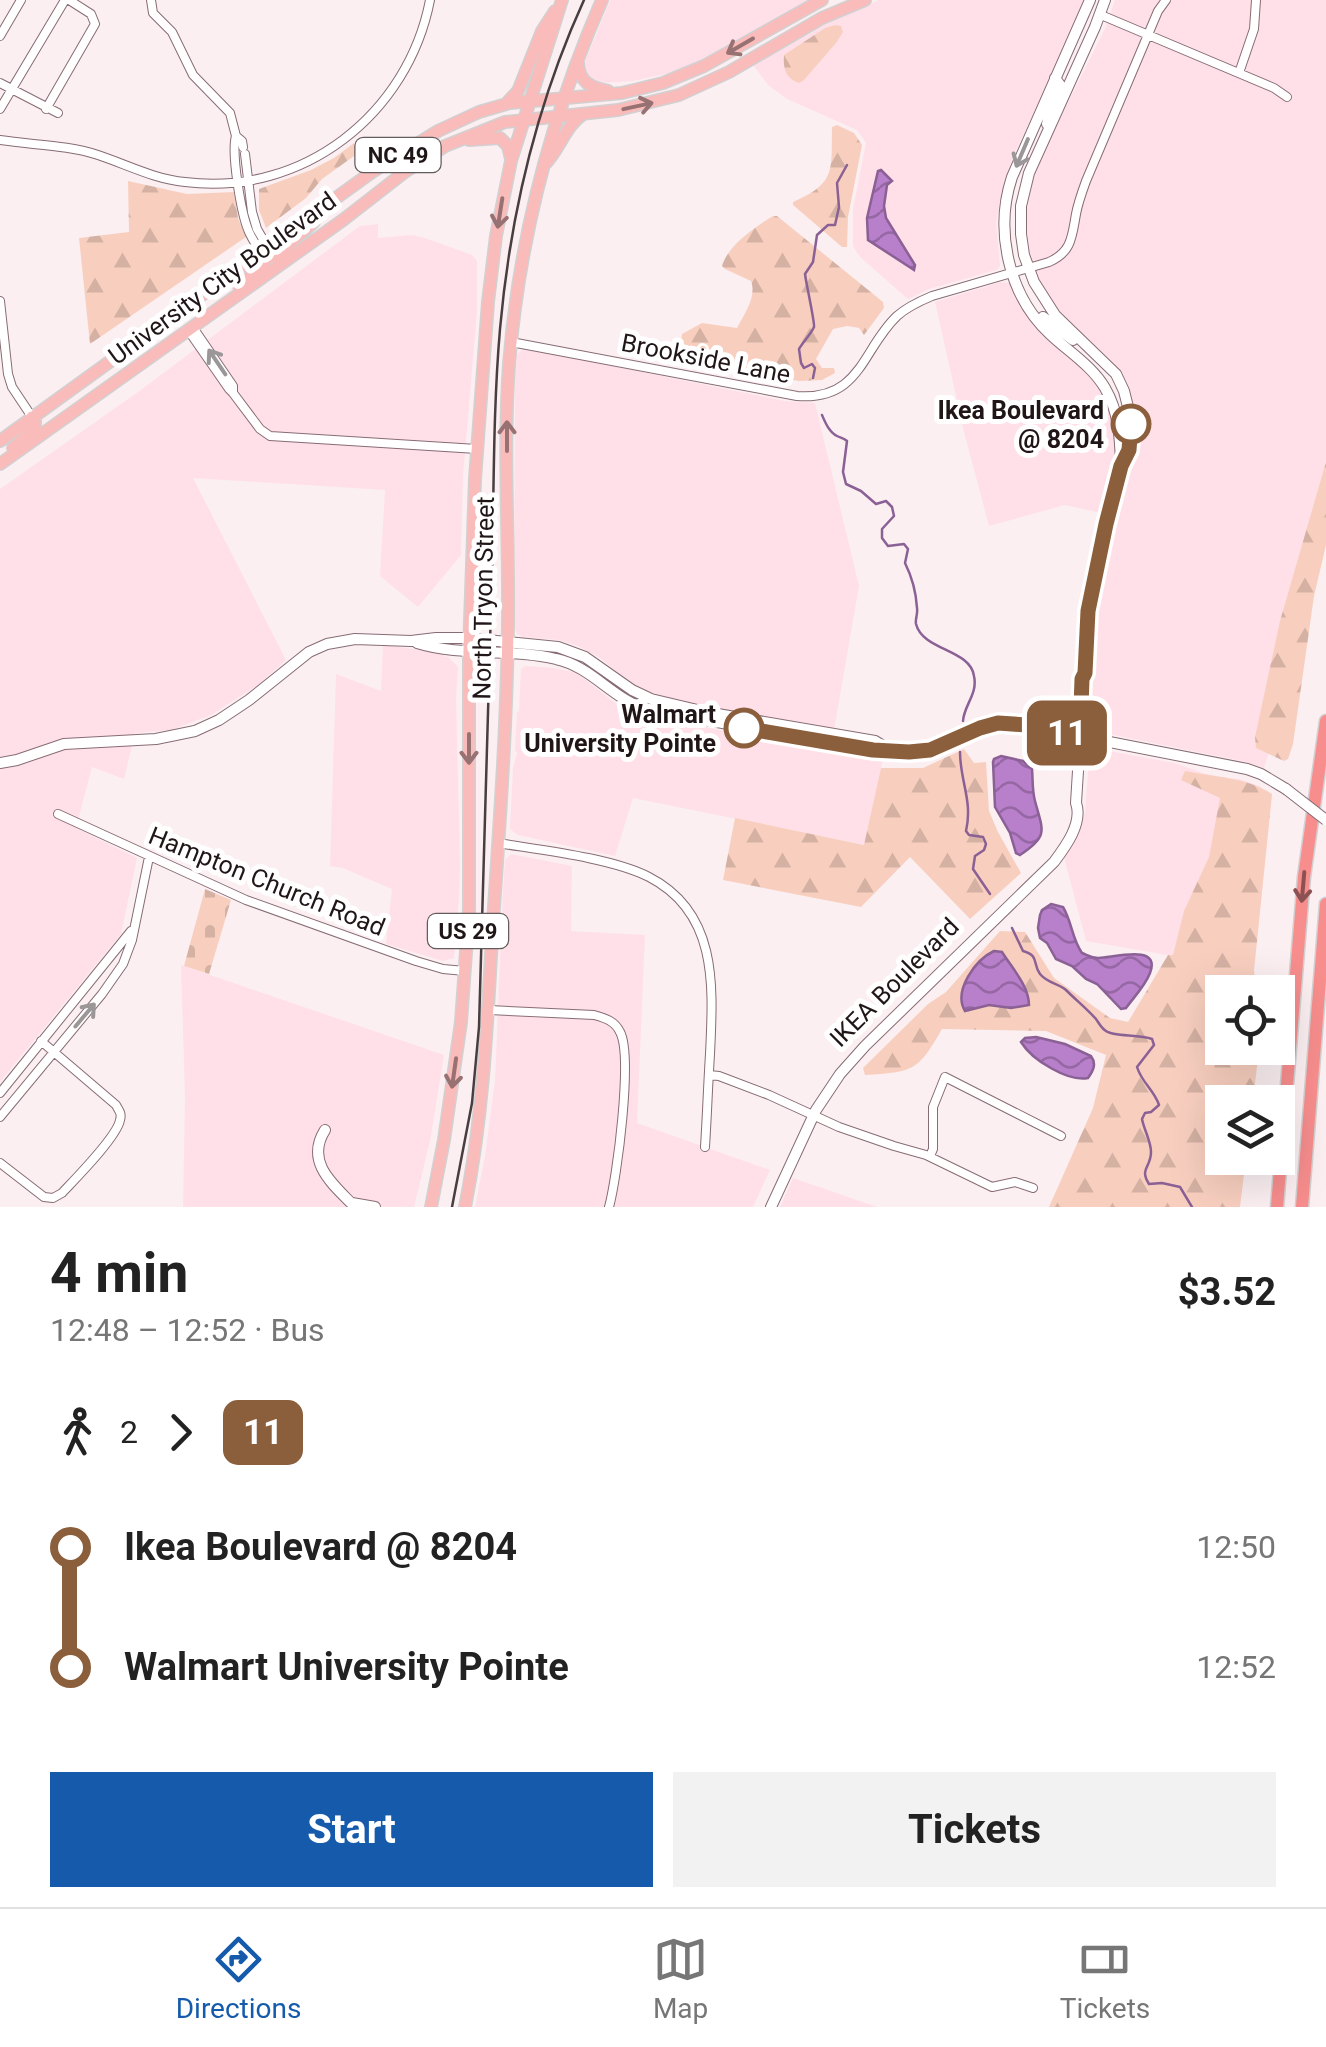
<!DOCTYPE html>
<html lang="en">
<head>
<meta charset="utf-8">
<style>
  :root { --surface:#fff; --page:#f2f2f2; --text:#222; --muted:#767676; --line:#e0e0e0; --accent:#165bab }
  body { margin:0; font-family:Roboto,sans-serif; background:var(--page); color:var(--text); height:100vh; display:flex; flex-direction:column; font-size:38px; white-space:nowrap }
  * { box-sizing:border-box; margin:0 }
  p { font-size:32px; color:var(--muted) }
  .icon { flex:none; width:55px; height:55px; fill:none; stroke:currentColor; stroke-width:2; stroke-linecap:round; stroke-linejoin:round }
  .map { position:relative; height:1207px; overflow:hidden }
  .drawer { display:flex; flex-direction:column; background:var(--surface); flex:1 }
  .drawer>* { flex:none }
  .badge { padding:0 20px; border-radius:15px; font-size:35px; line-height:65px }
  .fabs { position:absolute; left:1205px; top:975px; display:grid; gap:20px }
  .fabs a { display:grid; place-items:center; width:90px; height:90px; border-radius:0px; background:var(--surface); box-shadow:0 10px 40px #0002; font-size:50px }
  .map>.badge { position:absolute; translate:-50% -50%; box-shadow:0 0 0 5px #fff }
  .legs { display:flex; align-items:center; gap:15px; height:110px; padding:0 50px; font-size:32px }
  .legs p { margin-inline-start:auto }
  .overview { display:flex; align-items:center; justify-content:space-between; height:170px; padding:0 50px }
  h1 { font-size:55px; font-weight:700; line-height:75px }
  .button { display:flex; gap:20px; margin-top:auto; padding:20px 50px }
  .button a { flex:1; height:115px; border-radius:0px; background:var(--accent); color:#fff; font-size:40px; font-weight:700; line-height:115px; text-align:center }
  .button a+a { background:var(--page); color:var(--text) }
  ul { padding:0 50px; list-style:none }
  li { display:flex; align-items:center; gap:35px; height:120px; font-size:38px }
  li i { display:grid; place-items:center; width:15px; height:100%; margin:0 12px; background:currentColor }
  li i::after { content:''; width:25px; height:25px; margin:-12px; border:8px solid; border-radius:50%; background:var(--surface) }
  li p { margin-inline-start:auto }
  li:first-child i { background:linear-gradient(#0000 50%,currentColor 0) }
  li:last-child i { background:linear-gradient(currentColor 50%,#0000 0) }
  .menu { display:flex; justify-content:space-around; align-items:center; height:140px; border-top:2px solid var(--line); background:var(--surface); font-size:28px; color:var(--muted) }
  .menu a { display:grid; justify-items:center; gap:5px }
  .menu .selected { color:var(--accent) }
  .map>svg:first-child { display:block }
</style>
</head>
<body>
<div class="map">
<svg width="1326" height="1207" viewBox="0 0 1326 1207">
  <defs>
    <pattern id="forest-firs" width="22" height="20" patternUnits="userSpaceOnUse" patternTransform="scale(2.5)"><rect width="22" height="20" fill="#f8cfbf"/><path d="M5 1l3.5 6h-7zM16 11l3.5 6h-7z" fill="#d4b1a3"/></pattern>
    <pattern id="cemetery-stones" width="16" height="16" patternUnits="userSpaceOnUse" patternTransform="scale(2.5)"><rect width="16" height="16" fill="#f8cfbf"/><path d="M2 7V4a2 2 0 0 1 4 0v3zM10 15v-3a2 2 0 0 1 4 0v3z" fill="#d4b1a3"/></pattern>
    <pattern id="water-waves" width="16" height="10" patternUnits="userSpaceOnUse" patternTransform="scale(2.5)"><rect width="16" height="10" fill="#b87fca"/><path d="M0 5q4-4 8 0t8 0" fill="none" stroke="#9567a3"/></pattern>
  </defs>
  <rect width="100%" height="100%" fill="#fbeff2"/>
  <path fill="#ffe0e8" d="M610 0H813L733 46 683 70 633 81 601 83 590 81 584 74V64Z
    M879 0H1085L1011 162 1003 184 996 223 1000 266 996 270 929 289 908 299 860 257 853 246V209L866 143 857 130 787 99 768 85 754 66 780 46 818 25Z
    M1115 0H1326V532L1275 733 1264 768 1242 761 1099 732 1093 729 1088 723 1093 602 1133 447 1132 399 1119 372 1062 315 1040 284 1029 251 1026 216 1033 179 1056 126 1105 29Z
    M378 224V238L412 235 425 238 472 255 477 261V311L463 475 461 555 418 607 380 576 385 490 193 478 286 660 258 685 211 715 171 730 135 733 124 779 92 767 76 828 137 858 121 934 0 1082V489L138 392 360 226Z
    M1001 282 1010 283 1099 386 1108 401 1114 420 1116 453 1101 513 1065 505 989 526 964 432 935 302Z
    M528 349 785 401 815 403 859 586 834 730 705 708 649 694 631 684 600 658 578 646 559 640 523 637 517 634 514 627 515 381 517 354 523 349Z
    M383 645 444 653V656L448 657 458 667 456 697 460 867 458 913 454 958 443 961 386 944 392 889 343 868 330 866 336 674 381 691Z
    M525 666 554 668 577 673 614 702 642 716 883 759 865 845 633 798 615 856 518 835 510 829 513 768 517 753 515 750 517 712 519 711 521 670Z
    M1099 749 1174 763 1215 777 1240 779 1259 786 1272 794 1254 970 1086 941 1064 857 1078 831 1085 813 1089 759 1093 752Z
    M511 854 572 866 571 931 645 935 637 1123 770 1170 753 1207H475L485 1156 495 1081 503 890 505 860Z
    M181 965 444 1055 430 1141 414 1207H183L185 1098Z
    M793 1178 877 1207H780Z"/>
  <path fill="url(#forest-firs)" d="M835 25 841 26 843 32 836 43 804 80 799 83C785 78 783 68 784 55L825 28Z
    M837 125 854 133 862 145 848 217 847 247H842L793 205V202C837 183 831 170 832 127Z
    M354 143 361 151 322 179 306 198 266 228 259 210V189L311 170 334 158Z
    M128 181 187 194 234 192 238 218 246 237 90 344 79 238 129 232Z
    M773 216H777L883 302 884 308 864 335 859 328 847 326 833 329 816 359 822 368H834L835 373 822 380 799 381 694 361C682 354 680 348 682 334L702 323 737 328C744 314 757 297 751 281L725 269 722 266C728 245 755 227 773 216Z
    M1326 462V545L1314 596 1293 744 1288 759 1284 761 1256 748 1255 737 1280 621Z
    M964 749 974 763 986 762 989 811 998 832 1021 873 970 919 910 857 861 907 723 880 735 818 864 845 881 768H923Z
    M1185 771C1215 777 1245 777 1272 794L1254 970 1256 992H1222V1048H1259L1253 1102H1222V1158H1246L1240 1207H1049L1093 1108 1106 1055 1046 1031 942 1029C918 1071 914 1072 865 1075L863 1068 928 1004 946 992 1000 931 1025 932 1054 978 1110 1018 1128 1022 1168 955H1173L1184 911 1209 857 1220 798 1181 780Z"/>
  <path fill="url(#cemetery-stones)" d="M205 889 231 900 209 974 184 966Z"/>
  <path fill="url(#water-waves)" stroke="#8a6095" stroke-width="2.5" d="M881 170 892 181 887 185 884 206 886 218 915 265 914 270 868 240 867 218 878 171Z
    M1001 756 1023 761 1032 769C1033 780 1032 790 1035 801 1043 831 1049 836 1020 855L1016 853 1010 833 995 807 993 762 994 759Z
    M1051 904 1063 907C1072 922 1072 939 1082 953 1089 956 1091 958 1098 958 1109 959 1162 942 1150 973 1145 986 1134 997 1126 1008L1121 1009 1097 984 1086 979 1072 966 1056 959 1047 943 1040 938 1038 928 1040 915 1042 910Z
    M994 951 1002 952C1012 968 1029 986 1029 1005L1011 1008 989 1005 965 1011C953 991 975 960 994 951Z
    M1036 1037 1065 1044 1091 1056C1097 1064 1093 1071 1088 1078 1068 1082 1032 1060 1021 1042L1025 1038Z"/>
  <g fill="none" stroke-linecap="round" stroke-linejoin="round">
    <path stroke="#8a6095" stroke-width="2.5" d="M813 378 815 368 812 364 804 368 801 363 799 349C803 342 811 334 814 327 815 323 806 283 805 274L813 262 817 235 828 225H835L839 207 837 183 847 165
      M822 415C825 422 829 432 837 436 841 438 844 438 847 441L843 472 846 484 861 491 876 504 886 501 892 507 894 516 882 529V538L888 546 904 544 908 549 905 563C913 579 916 591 917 608 918 614 915 619 916 624 923 651 970 649 974 676 978 694 964 705 963 721
      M960 752C960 781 973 801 966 831L969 835 983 837 986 844 984 850 975 856 973 869 990 894
      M1012 928 1023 951C1040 956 1032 963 1040 974 1047 983 1060 984 1067 991 1076 1000 1087 1009 1096 1019 1099 1023 1101 1028 1106 1031 1113 1037 1139 1034 1152 1039L1154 1045 1137 1067C1142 1083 1154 1090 1159 1105L1151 1112 1145 1113 1142 1119C1144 1130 1151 1141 1151 1152 1151 1168 1139 1168 1149 1184L1162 1183 1180 1187 1192 1207"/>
    <g stroke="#876c74" stroke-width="10">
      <path id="street" d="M151 0 153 13 172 32 193 75 230 113 236 136 242 141 243 147
        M1101 15 1274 88 1287 97
        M0 36 21 0
        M1239 73 1254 29 1256 0
        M0 83 58 113
        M0 109 65 0
        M46 109 95 24 91 14 69 0
        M236 136C231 153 241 214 249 232 252 239 257 246 261 253
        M0 140C32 145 68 145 98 155 128 165 154 179 185 182 303 197 408 114 430 0
        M245 154 252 212 257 229 268 248
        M0 301 8 374 12 387 32 417
        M188 330 229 389 233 393V386L192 326
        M511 342 797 396C861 401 862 349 897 316 907 307 920 301 932 296L1049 262C1072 252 1072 236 1076 214 1078 203 1082 192 1086 181L1158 11 1166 0
        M233 393 260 429 270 436 477 449
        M58 814 246 900 416 961 443 969 465 971
        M498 843C541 850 612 858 649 877 719 913 713 988 710 1054 708 1085 707 1116 705 1147
        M489 1010 594 1015C605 1018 615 1021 620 1032 633 1056 617 1178 609 1207
        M709 1075 719 1076 769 1095 839 1127 894 1146 926 1155 992 1187 1015 1182 1033 1188
        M0 1093 131 931
        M0 1117 102 994 123 964 132 940 149 857
        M930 1156 933 1149V1107L945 1077 1061 1136
        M0 1163 44 1197 53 1198 62 1193C75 1179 117 1137 120 1120 122 1113 119 1111 116 1105L41 1041"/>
    </g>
    <g stroke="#876c74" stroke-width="12">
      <path id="secondary" d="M1090 0 1012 177C994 231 1009 296 1050 334 1069 352 1092 366 1105 388 1119 412 1120 437 1121 463
        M1047 124 1051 106 1060 85 1055 78
        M1043 317 1073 340
        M417 643C462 657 510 648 556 659 590 666 611 697 643 708L834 744 873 750 909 752 930 750 986 726 1013 723 1247 769 1261 774 1286 789
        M0 763 17 760 64 744 156 739 195 731 219 720 249 700 309 652 327 644 355 639 411 641 436 638H466L558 647 585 657 632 690 651 699 706 712 875 741 890 750
        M325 1130C304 1163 335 1186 355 1207
        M352 1203 375 1207
        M771 1207 816 1110 840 1074 865 1046 1054 862C1066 846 1083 823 1076 803L1088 611 1106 524 1121 466 1129 450 1131 419 1124 391 1116 374 1055 315 1034 282 1024 255 1021 234V206L1029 173 1095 27 1105 0"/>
    </g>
    <g stroke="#d2d0d1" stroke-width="14">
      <path id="primary" d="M578 63C579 82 591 88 608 91
        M506 104 518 91 542 31 555 11
        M469 140 500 138 508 146 511 159
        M546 163C560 148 566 125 583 114
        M279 265 277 258 279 253 314 222
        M239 286C251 275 271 264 268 248
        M0 441 372 172 438 131 479 112 510 103 622 93 663 83 704 66 822 0
        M13 448 35 428V422L32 417
        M0 464 343 220 406 171 445 146 505 122 618 110 679 95 729 72 822 18 865 0
        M431 1207 444 1140 461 1022 469 910V651L475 479 488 302 496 236 511 161 562 0
        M465 1207C483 1117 487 1028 492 937 499 832 507 726 508 621 509 535 503 449 509 364 519 239 552 115 602 0"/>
    </g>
    <g stroke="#d2d0d1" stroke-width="15">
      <path id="highway" d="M1277 1207 1304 877 1326 721
        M1302 1207 1326 904"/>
    </g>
    <use href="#street" stroke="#fff" stroke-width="8"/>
    <use href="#secondary" stroke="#fff" stroke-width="10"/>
    <use href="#primary" stroke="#fabbbb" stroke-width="11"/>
    <use href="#highway" stroke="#f78d8d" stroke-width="12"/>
    <path stroke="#483e40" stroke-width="2.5" d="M452 1207 472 1103 479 1027C483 876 488 724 492 572 494 491 493 410 500 329 510 217 537 103 584 0"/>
    <g stroke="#876c74" stroke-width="12" stroke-linecap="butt">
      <path id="secondary-bridge" d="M1286 789 1326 820"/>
    </g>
    <use href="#secondary-bridge" stroke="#fff" stroke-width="10"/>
  </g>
  <defs><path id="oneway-shaft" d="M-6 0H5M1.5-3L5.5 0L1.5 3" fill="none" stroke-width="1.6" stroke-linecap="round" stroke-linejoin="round" transform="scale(2.5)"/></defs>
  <g stroke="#987172">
    <use href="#oneway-shaft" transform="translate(740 46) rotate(150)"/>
    <use href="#oneway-shaft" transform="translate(638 106) rotate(-12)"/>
    <use href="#oneway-shaft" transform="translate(500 213) rotate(99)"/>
    <use href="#oneway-shaft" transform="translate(507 436) rotate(-90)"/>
    <use href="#oneway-shaft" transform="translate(469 749) rotate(90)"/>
    <use href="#oneway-shaft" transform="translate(454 1073) rotate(98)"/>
  </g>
  <g stroke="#9b9697">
    <use href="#oneway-shaft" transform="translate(1022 153) rotate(113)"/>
    <use href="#oneway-shaft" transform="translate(217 362) rotate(-124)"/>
    <use href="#oneway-shaft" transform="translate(85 1015) rotate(-50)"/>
  </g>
  <use stroke="#8c5252" href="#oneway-shaft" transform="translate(1303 887) rotate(95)"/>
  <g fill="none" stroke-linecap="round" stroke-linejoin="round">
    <g stroke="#fff" stroke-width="22">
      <path id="line-1" d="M744 728 873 750 909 752 930 750 980 728 998 723 1027 725 1080 736 1082 679 1085 673 1088 611 1106 524 1121 466 1129 450 1131 424"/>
    </g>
    <use href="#line-1" stroke="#8b5e3c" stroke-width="15"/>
  </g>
  <g fill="#fff" stroke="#8b5e3c" stroke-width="5">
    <circle cx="1131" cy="424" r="18"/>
    <circle cx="744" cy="728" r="18"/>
  </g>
  <g text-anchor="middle" stroke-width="10" stroke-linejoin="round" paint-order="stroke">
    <g fill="#fff" stroke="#635c5d" stroke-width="2.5">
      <rect x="355.5" y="138" width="85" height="34" rx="8"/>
      <rect x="428" y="914" width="80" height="34" rx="8"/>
    </g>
    <g font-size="22" font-weight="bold" fill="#201618">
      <text x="398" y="163">NC 49</text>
      <text x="468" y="939">US 29</text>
    </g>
    <g font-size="25" fill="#201618" stroke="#fff">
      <text transform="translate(222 278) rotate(-36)" y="9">University City Boulevard</text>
      <text transform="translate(706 358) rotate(11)" y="9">Brookside Lane</text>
      <text transform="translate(483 598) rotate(-89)" y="9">North Tryon Street</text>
      <text transform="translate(267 881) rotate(22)" y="9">Hampton Church Road</text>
      <text transform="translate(894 982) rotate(-45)" y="9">IKEA Boulevard</text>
    </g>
    <g font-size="25" font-weight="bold" fill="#201618" stroke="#fff" text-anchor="end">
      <text x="1104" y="419">Ikea Boulevard<tspan x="1104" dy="29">@ 8204</tspan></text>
      <text x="716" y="723">Walmart<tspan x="716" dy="29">University Pointe</tspan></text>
    </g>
  </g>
</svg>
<div class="fabs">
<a><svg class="icon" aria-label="locate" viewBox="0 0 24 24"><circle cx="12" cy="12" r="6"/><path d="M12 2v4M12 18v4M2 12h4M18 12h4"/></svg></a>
<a><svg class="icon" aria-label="layers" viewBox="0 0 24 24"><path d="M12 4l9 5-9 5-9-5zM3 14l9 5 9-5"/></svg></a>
</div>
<b class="badge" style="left:1067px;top:733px;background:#8b5e3c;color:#fff">11</b>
</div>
<section class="drawer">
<div class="overview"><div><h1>4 min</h1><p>12:48 – 12:52 · Bus</p></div><b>$3.52</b></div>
<div class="legs"><svg class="icon" aria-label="walk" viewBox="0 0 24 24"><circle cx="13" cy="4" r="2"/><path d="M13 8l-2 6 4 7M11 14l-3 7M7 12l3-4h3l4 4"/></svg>2<svg class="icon" aria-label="forward" viewBox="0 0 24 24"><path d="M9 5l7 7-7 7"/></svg><b class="badge" style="background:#8b5e3c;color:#fff">11</b></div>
<ul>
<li><i style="color:#8b5e3c"></i><b>Ikea Boulevard @ 8204</b><p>12:50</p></li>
<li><i style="color:#8b5e3c"></i><b>Walmart University Pointe</b><p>12:52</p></li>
</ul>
<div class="button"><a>Start</a><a>Tickets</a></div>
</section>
<nav class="menu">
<a class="selected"><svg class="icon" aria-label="directions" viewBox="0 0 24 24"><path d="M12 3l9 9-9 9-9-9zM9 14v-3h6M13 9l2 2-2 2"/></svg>Directions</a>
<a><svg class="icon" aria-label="map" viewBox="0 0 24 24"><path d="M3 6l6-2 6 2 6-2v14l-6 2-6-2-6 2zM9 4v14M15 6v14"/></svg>Map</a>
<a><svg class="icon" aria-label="tickets" viewBox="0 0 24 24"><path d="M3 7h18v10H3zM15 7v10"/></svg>Tickets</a>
</nav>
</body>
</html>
